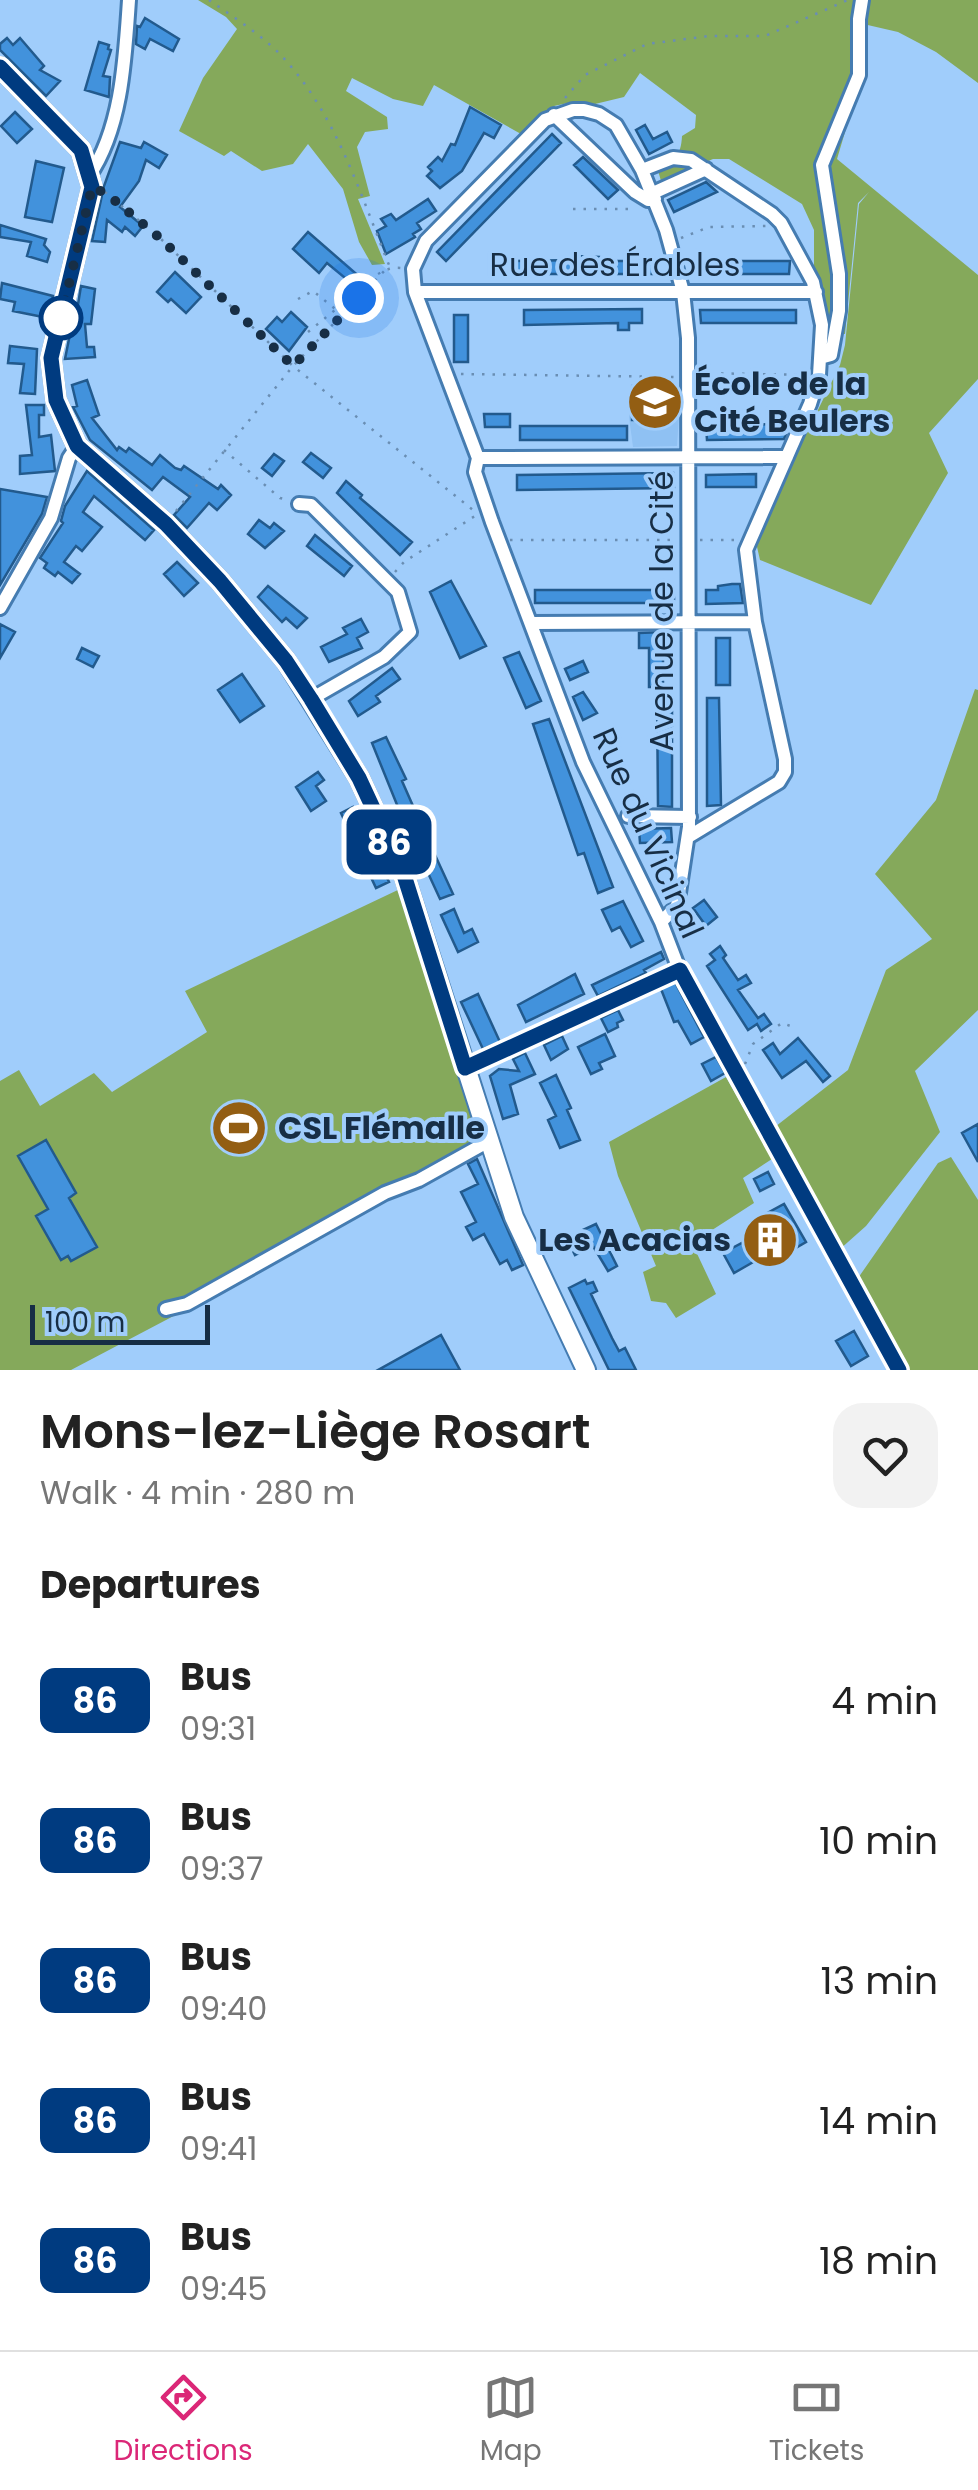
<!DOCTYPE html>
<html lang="en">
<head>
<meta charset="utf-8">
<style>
  :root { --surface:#fff; --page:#f2f2f2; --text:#222; --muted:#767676; --line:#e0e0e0; --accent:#db2777 }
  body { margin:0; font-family:Poppins,sans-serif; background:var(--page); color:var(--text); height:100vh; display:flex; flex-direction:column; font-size:38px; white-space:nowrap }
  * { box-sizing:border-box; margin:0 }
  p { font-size:32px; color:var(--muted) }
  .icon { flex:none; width:55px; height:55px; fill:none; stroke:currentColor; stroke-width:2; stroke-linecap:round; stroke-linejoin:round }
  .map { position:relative; height:1370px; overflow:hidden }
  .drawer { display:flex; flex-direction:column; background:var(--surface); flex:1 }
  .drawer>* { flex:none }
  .badge { padding:0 20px; border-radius:15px; font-size:35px; line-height:65px }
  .scale { position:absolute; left:30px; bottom:25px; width:180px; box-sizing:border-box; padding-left:10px; border:5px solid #172e45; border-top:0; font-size:28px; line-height:35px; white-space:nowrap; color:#172e45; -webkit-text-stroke:8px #a0cdfb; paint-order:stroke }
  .you { position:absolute; width:50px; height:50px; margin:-25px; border:8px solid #fff; border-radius:50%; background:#1a73e8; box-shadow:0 0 0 15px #1a73e833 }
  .map>.badge { position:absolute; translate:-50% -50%; box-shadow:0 0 0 5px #fff }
  h2 { padding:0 40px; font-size:38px; line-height:90px }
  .round { display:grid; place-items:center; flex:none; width:105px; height:105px; border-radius:30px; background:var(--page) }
  .overview { display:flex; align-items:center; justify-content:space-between; height:170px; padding:0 40px }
  h1 { font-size:48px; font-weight:600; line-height:75px }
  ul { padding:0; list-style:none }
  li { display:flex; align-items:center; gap:30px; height:140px; padding:0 40px }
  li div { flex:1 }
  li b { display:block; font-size:38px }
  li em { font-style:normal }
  li .badge { min-width:110px; font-weight:700; text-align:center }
  .menu { display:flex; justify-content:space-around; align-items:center; height:140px; border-top:2px solid var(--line); background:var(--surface); font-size:28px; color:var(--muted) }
  .menu a { display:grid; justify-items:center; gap:5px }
  .menu .on { color:var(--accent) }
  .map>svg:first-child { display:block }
</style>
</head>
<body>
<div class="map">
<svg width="978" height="1370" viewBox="0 0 978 1370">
  <rect width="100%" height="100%" fill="#a0cdfb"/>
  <path fill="#8fc1f3" d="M631 384 681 387 677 446 633 447 629 417Z"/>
  <path fill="#85a95b" d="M198 0H978V83L936 52 898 32 859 23 856 95 837 159 978 275V379L929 433 948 473 871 605 760 560 755 538 840 365 845 345 859 204 869 192 858 203 845 334 823 332 814 279V230L802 204 729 159H713L661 181 657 167C675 160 681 156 682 136L695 128 696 115 640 73 624 97 595 104 577 101 554 106 521 134 434 85 423 106 393 99 352 78 346 91 387 117 388 129 365 132 357 147 370 196 358 199 385 264 372 265 359 242 343 189 308 144 293 164 262 171 231 151 224 156 179 131 203 78 237 29 226 17Z
    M975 689 978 690V1010L915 1071 940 1132 866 1226 839 1250 771 1130 848 1070 886 970 932 939 875 874 936 800Z
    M402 888 485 1149 391 1195 185 1310 71 1370H0V1081L19 1070 40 1106 94 1073 112 1092 207 1032 185 991Z
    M726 1077 772 1159 743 1178 754 1203 692 1243 716 1294 676 1318 666 1303 651 1301 643 1272 656 1266 618 1176 609 1142Z
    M951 1157 978 1200V1370H905L856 1281 938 1163Z"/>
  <path fill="#4292dc" stroke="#225a8d" stroke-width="2.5" d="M145 18 179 39 173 51 150 39 145 49 136 44 137 26 140 27Z
    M7 38 13 45 20 38 44 66 40 70 60 81 46 96 0 50V44Z
    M99 42 109 45 108 49 111 50 103 76 110 77 109 97 85 90Z
    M470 107 501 125 494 138 484 133 462 171 440 188 427 176 432 171 428 167 438 157 442 161 451 144 455 145Z
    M15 112 32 129 17 143 1 126Z
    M645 125 653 139 667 132 672 142 649 154 636 130Z
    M552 134 561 143 446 261 437 252Z
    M120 142 141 148 144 142 167 155 159 168 146 160 139 181 120 207 143 226 135 236 125 227 122 232 107 220 105 242 92 241 104 186Z
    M583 157 618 190 608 199 574 165Z
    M36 161 64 168 52 222 25 217Z
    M706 182 717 192 674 212 668 200Z
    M428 199 436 211 417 223 421 229 413 234 415 237 386 254 377 231 386 226 381 219 391 214 396 220Z
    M0 225 46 239 44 245 50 252 47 262 27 256 31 242 0 237Z
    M308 232 362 279 356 287 327 263 319 273 293 249Z
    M575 256 599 257V261H656V274H515V261L575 260Z
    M693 261H790L789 274H693Z
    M175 272 201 297 186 313 171 299 168 302 157 292Z
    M2 283 53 296 48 318 13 311 15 302 0 299Z
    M81 286 95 289 91 324H85L87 347H94L95 357 65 359 71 329H74Z
    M642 309V323H629V330H618V323L524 325V310Z
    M700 310H796V323H701Z
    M291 312 307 327 289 351 266 329 277 317 282 322Z
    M454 315H468V362H454Z
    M10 346 37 349 35 394 20 393 24 364 8 363Z
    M87 380 99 415 92 418 117 450 119 447 126 452 129 448 152 465 160 455 175 468 181 470 184 466 218 489 221 485 231 495 217 510 209 503 187 528 174 515 190 497 163 477 152 490 90 440 73 407 77 406 72 385Z
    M649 390 651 396H678V413H670V420H632V402H640L637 394Z
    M26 405H44V415H39V437L51 435 55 471 20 474V456L32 455Z
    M484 414H510V427H485Z
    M706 425 756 424 790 425 784 439 707 440Z
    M520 426H627V440H520Z
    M311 453 331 468 323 478 303 462Z
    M274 454 284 461 272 476 262 468Z
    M87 471 154 530 145 540 94 496 83 512 102 527 82 551 76 546 64 562 80 574 72 583 58 572 55 576 44 568 47 563 40 558 63 523 61 521 65 506Z
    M673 473 674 488 517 490V475Z
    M756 474V487H706V475Z
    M346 481 362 495 360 498 412 542 400 555 337 493Z
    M0 489 47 497 42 514 0 585Z
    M259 520 270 528 274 523 284 531 265 548 248 534Z
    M315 535 352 566 344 576 307 546Z
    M177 562 198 583 184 596 164 574Z
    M451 581 486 646 460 658 430 592Z
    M732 584H740L743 603 706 604V590H718V586Z
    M268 586 307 618 297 628 286 618 282 622 258 597Z
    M535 590H674V603H535Z
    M361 619 368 632 357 638 362 648 329 662 321 647 347 634 343 628Z
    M0 624 15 632 0 658Z
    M663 632V687H649V648H639V633Z
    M716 638H730V685H716Z
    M82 648 99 656 93 667 77 659Z
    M519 652 541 701 526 708 504 658Z
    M583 661 588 672 570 680 565 669Z
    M392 668 400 679 376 696 380 702 358 716 349 701Z
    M242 674 264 706 240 722 218 690Z
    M583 692 597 713 583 720 573 697Z
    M657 697H672V807L658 806Z
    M707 698H719L721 805 707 806Z
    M549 719 613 887 598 893 584 853 578 855 533 724Z
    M386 737 406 779 402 781 417 815 421 813 429 831 415 838 408 820 404 822 372 743Z
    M318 772 324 780 316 786 326 801 311 811 296 787Z
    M353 807 389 882 376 888 341 813Z
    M671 828 672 842 640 843 639 829Z
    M435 855 453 894 440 899 422 860Z
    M704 900 717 917 706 926 693 908Z
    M623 901 643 941 631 947 620 927 612 931 602 910Z
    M454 909 464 933 472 929 478 942 458 952 441 915Z
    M720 946 726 955 723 958 738 980 746 975 751 983 738 990 758 1018 764 1014 771 1024 761 1031 757 1024 748 1030 707 966 715 960 710 954Z
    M661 952 664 959 644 970 646 973 598 996 592 985Z
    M575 974 584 994 526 1022 518 1005Z
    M675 982 704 1037 691 1044 678 1021 674 1022 661 989Z
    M478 994 500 1042 483 1049 461 1002Z
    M618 1010 623 1020 617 1023 618 1027 608 1032 601 1018Z
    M605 1034 615 1056 599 1063 602 1069 591 1074 578 1047Z
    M562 1036 568 1049 551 1060 544 1045Z
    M798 1038 830 1076 823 1082 806 1061 782 1078 763 1050 773 1043 780 1054Z
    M525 1053 535 1074 510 1085 518 1114 503 1119 490 1076 499 1069 519 1071 513 1059Z
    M716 1057 725 1073 711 1081 702 1064Z
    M556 1075 571 1108 567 1110 580 1140 560 1148 548 1120 556 1116 540 1083Z
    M978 1124V1162L962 1133Z
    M46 1140 76 1193 69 1198 97 1247 71 1261 68 1256 61 1260 36 1216 48 1209 18 1156Z
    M477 1159 523 1265 512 1270 507 1260 500 1264 484 1234 473 1240 466 1227 476 1222 461 1192 478 1184 468 1164Z
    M768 1172 774 1184 760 1191 754 1179Z
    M784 1204 806 1242 787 1253 783 1245 734 1273 723 1253 764 1231 758 1218Z
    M596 1224 617 1266 608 1271 593 1246 575 1255 570 1245 586 1237 583 1230Z
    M585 1280 587 1284 593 1282 597 1291 591 1294 612 1338 619 1351 625 1348 636 1370H609L569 1288Z
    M854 1331 868 1356 851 1366 836 1341Z
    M441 1335 460 1370H378Z"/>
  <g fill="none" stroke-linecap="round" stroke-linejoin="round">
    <g stroke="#457cb1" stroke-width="18">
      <path id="street" d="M554 115 635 192 648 200 655 199
        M642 170 673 158 691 160 772 214 781 223 813 282 822 325 819 375 810 404 746 550 755 622 785 759V772L779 782 688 837
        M89 176C122 128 125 58 129 0
        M653 193 706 169
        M415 292H816
        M820 358 831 355 839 311V274L822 165 859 75V19L862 0
        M478 458 787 457
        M299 504 311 505 398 592 410 632 384 657 311 699
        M0 608 51 518 69 458 77 446
        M531 623 755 622
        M628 816 690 817
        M661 922 677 906 689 827 688 338 683 292 666 230 642 170 616 125 599 114 584 110H573L545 120 426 241 413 269 415 292 478 458 475 472 492 522 583 762 661 922 679 969 899 1370
        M465 1069 679 969
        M166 1309 187 1304 385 1193 419 1180 489 1141"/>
    </g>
    <g stroke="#457cb1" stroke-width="22">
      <path id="secondary" d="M0 67 81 150 92 187 51 358 56 400 77 446 166 524 220 581 286 661 359 778 404 875 514 1217 586 1370"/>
    </g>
    <path stroke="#6a8eb3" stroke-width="2.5" stroke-dasharray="2.5 8" stroke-linecap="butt" d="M209 0C236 19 267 38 288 63 338 120 361 196 389 265
      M565 98 585 75 647 44 709 36H765L848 0
      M105 192 161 239 293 366 473 510
      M573 209H636
      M681 238 709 227 766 226
      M298 299 313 291 339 312C356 295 376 265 401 268
      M308 332 335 310
      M700 373 807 375
      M461 374 678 377
      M224 450 280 498 288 500
      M176 511 293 366 389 266
      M510 540H677
      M700 540H737
      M395 572 404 562 478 514
      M745 1064 753 1044 782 1023 793 1027"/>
    <use href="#street" stroke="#fff" stroke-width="12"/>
    <use href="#secondary" stroke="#fff" stroke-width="18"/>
  </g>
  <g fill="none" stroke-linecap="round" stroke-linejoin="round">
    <g stroke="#fff" stroke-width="22">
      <path id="line" d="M0 67 81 150 92 187 51 358 56 400 77 446 166 524 220 581 286 661 311 699 359 778 404 875 465 1068 680 970 899 1370"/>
    </g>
    <use href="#line" stroke="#003b80" stroke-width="15"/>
    <path stroke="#172e45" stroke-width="10" stroke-dasharray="0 18" d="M61 318 92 187 107 194 161 239 293 366 359 298"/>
  </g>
  <defs>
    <g id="school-disc" transform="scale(2.875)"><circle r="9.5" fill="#935e13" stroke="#a0cdfb"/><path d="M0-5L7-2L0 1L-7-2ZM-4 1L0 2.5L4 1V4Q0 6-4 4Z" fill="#fff"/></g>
    <g id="stadium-disc" transform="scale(2.875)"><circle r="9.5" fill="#935e13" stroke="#a0cdfb"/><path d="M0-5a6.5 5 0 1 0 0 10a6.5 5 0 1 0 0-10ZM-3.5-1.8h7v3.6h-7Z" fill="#fff"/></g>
    <g id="building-disc" transform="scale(2.875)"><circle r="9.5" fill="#935e13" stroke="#a0cdfb"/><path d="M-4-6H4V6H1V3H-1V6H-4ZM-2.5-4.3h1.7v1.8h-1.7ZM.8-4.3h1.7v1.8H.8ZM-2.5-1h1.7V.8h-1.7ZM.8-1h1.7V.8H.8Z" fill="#fff"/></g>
  </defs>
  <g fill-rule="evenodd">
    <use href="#school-disc" x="655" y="402"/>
    <use href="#stadium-disc" x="239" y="1128"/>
    <use href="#building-disc" x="770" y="1240"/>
  </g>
  <circle fill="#fff" stroke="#003b80" stroke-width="5" cx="61" cy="318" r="20"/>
  <g text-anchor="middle" stroke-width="8" stroke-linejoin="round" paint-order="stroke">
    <g font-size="32" fill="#172e45" stroke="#a0cdfb">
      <text x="615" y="276">Rue des Érables</text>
      <text transform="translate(662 611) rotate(-90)" y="11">Avenue de la Cité</text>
      <text transform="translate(648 833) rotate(66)" y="11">Rue du Vicinal</text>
    </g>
    <g font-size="32" font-weight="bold" fill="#172e45" stroke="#a0cdfb" text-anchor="start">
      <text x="694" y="395">École de la<tspan x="694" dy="37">Cité Beulers</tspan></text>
      <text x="278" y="1139">CSL Flémalle</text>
      <text x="731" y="1251" text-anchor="end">Les Acacias</text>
    </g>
  </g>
</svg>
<div class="scale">100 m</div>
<div class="you" style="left:359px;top:298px"></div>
<b class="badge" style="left:389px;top:842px;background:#003b80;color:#fff">86</b>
</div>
<section class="drawer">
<div class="overview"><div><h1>Mons-lez-Liège Rosart</h1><p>Walk · 4 min · 280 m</p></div><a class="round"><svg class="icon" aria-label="heart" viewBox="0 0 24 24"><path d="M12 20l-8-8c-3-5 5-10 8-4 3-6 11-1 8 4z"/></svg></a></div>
<h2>Departures</h2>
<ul>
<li><span class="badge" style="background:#003b80;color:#fff">86</span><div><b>Bus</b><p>09:31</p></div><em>4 min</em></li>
<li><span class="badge" style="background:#003b80;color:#fff">86</span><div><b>Bus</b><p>09:37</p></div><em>10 min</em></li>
<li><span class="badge" style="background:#003b80;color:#fff">86</span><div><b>Bus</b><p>09:40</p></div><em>13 min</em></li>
<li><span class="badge" style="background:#003b80;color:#fff">86</span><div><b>Bus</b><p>09:41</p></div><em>14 min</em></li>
<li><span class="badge" style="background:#003b80;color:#fff">86</span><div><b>Bus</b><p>09:45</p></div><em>18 min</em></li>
</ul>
</section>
<nav class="menu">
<a class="on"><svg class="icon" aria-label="directions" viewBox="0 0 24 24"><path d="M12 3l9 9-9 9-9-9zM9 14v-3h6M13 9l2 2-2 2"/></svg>Directions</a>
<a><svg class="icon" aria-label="map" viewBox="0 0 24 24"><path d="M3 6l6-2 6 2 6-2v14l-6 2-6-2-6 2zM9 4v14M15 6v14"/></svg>Map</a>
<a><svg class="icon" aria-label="tickets" viewBox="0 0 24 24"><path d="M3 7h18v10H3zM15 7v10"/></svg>Tickets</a>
</nav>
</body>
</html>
